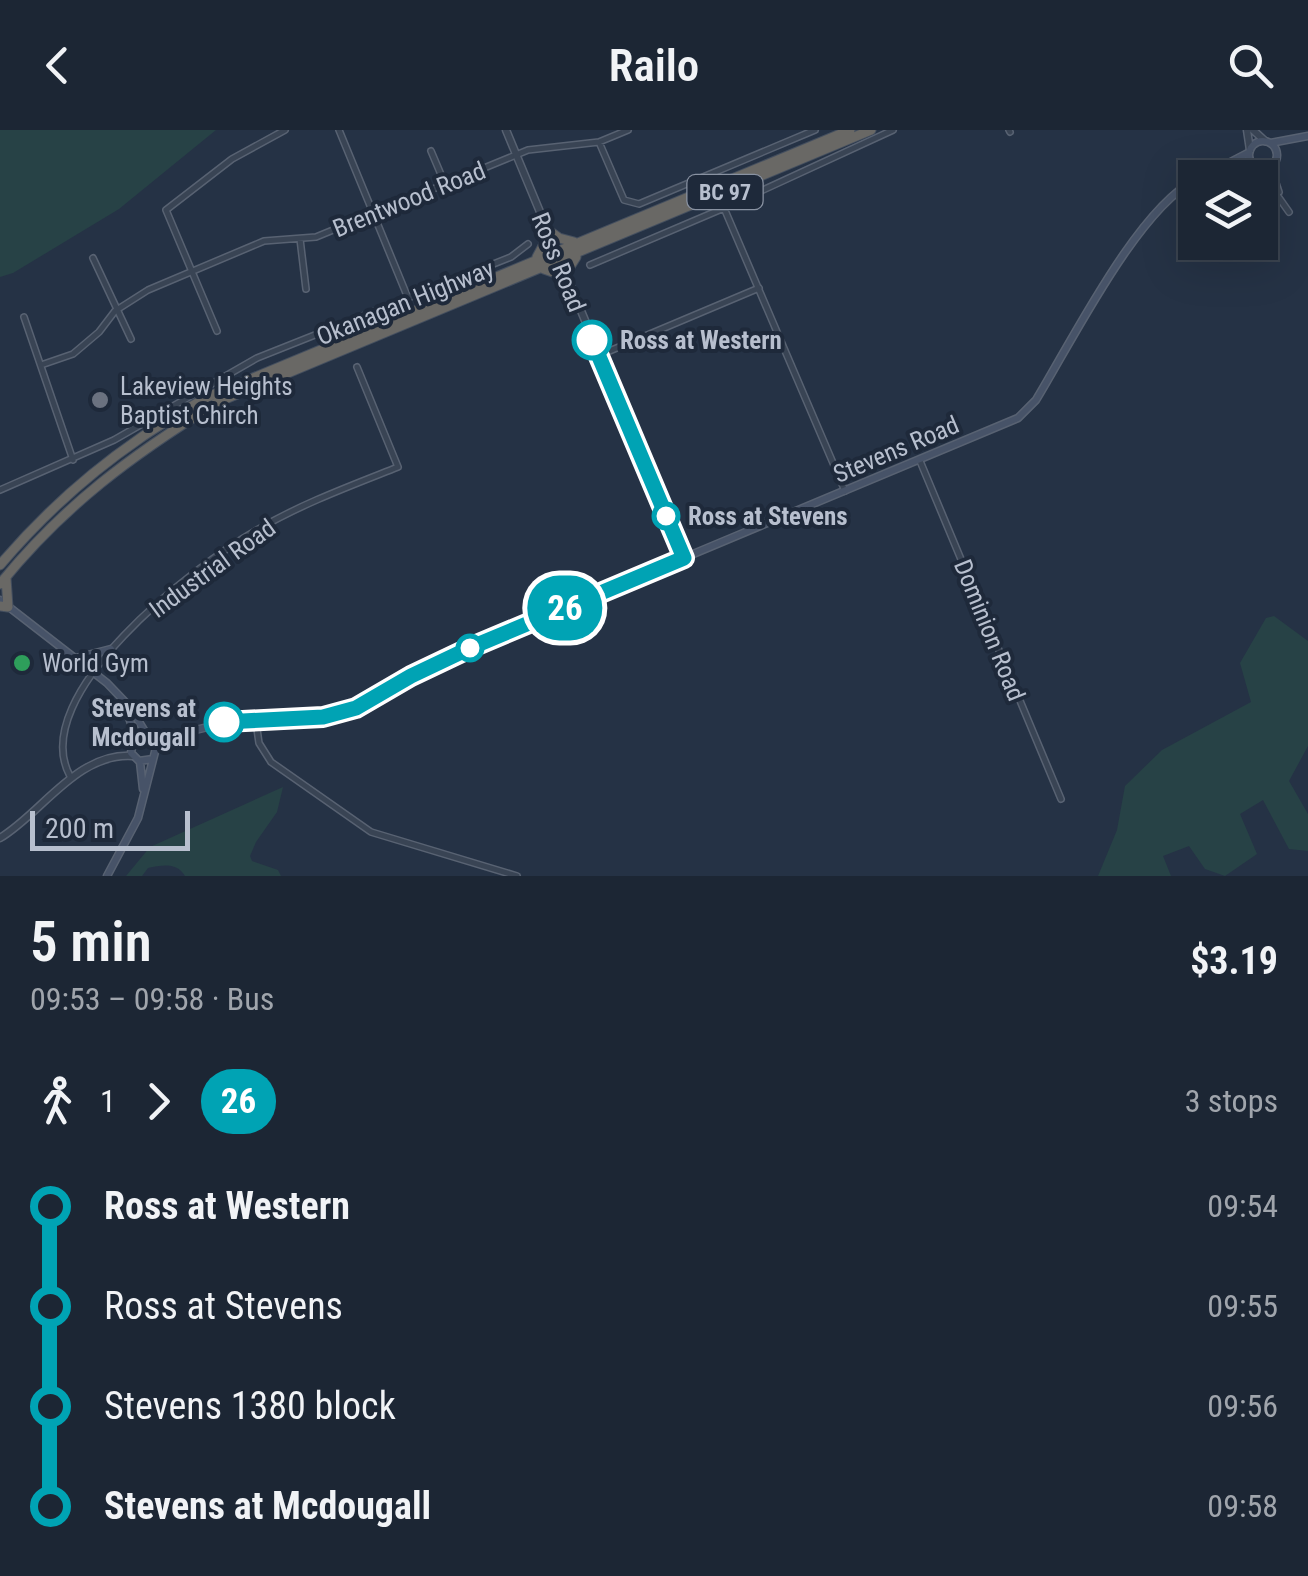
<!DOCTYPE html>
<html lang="en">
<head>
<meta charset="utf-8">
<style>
  :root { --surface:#1c2634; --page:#293240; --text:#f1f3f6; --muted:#a0a5ac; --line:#3a434f }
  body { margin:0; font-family:"Roboto Condensed",sans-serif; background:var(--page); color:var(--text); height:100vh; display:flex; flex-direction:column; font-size:38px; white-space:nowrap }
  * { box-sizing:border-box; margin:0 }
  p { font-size:32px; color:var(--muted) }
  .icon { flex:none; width:55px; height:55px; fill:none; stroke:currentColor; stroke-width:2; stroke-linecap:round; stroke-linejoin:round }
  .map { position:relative; height:746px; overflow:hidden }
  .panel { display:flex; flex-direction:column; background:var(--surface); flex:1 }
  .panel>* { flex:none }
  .badge { padding:0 20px; border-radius:32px; font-size:35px; line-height:65px }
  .fabs { position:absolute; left:1178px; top:30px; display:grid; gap:20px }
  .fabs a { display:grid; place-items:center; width:100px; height:100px; border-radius:0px; background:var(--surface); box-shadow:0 10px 40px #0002,0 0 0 2px var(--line); font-size:50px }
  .scale { position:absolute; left:30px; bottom:25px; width:160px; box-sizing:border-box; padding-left:10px; border:5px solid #b7bfce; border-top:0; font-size:28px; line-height:35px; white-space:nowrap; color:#b7bfce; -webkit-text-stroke:8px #1e293a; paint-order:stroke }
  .map>.badge { position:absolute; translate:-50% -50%; box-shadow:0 0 0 5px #fff }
  .legs { display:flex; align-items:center; gap:15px; height:110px; padding:0 30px; font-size:32px }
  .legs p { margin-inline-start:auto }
  .overview { display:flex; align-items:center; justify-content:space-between; height:170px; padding:0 30px }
  h1 { font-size:55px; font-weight:600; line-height:75px }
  ul { padding:0 30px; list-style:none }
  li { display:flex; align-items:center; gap:35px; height:100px; font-size:38px }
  li i { display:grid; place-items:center; width:15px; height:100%; margin:0 12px; background:currentColor }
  li i::after { content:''; width:25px; height:25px; margin:-12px; border:8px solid; border-radius:50%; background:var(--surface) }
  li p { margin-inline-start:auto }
  li:first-child i { background:linear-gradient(#0000 50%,currentColor 0) }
  li:last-child i { background:linear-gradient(currentColor 50%,#0000 0) }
  header { display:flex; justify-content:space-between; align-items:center; height:130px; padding:0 30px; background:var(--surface); font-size:45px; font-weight:600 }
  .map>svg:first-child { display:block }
</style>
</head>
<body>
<header><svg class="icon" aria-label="back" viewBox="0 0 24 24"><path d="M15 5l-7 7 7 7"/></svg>Railo<svg class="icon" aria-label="search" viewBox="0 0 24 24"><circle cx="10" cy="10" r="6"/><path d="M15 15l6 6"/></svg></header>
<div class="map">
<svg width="1308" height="746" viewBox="0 0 1308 746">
  <rect width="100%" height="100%" fill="#253245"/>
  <path fill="#274246" d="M0 0H216L119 79 13 143 0 147Z
    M1274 486 1308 511V616L1289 651 1308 684V721L1289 719 1263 670 1240 684 1257 724 1225 746 1205 739 1189 716 1163 726 1171 746H1098L1117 700 1125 656 1162 620 1251 572 1240 533 1266 488Z
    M283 657 277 682 256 712 250 726 252 731 278 740 281 746H185C177 732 162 735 148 738L142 746H126L150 717Z"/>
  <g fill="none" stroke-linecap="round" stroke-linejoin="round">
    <g stroke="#586272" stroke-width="8">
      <path id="minor" d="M339 0 408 168
        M1009 0 1010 2
        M599 12 624 70 639 74 815 0
        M431 21 445 54
        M1274 32 1273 44 1279 62
        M1258 38 1289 82
        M724 78 845 361
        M300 109 306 159
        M93 128 131 209
        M590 135 724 78 893 0
        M24 187 73 330
        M217 201 166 80 232 29 285 0
        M600 225 759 158
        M41 235 73 224 99 202 115 181 148 160 264 111 316 107 528 20 599 12 628 0
        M920 331 1061 669
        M0 360 114 310 257 228 511 127 528 114
        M256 592 259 613 271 632 371 702 517 746
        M70 646C26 565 195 435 257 400 301 374 350 356 398 337L357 237"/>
    </g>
    <g stroke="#586272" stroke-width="9">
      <path id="tertiary" d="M506 0 684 429
        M1247 0 1250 20
        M1253 0 1265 11
        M0 708C42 683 77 622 133 626"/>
    </g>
    <g stroke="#586272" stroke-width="9">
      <path id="secondary" d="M1249 25a14 14 0 1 1 28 0a14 14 0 1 1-28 0Z
        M1270 13 1308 6
        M1226 38 1242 34 1253 36
        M1200 48 1248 23
        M0 470 107 553 130 577 147 605 157 614 138 688 107 746
        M76 528 111 519
        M125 576 136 608
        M146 605 133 610 131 623 139 631 153 629
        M155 610 224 593 323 587 356 578 411 546 471 517 1018 288 1036 270C1072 211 1137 80 1195 50
        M140 632 143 659"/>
    </g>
    <g stroke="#444f5f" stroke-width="11">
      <path id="trunk" d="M545 98 559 108 574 112
        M537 127 545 112V98
        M544 139 564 146 576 127
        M0 435C40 388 88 344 139 309 160 294 183 282 205 268L850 0
        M0 454C64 375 132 325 218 272L871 0
        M0 476 8 477 6 448"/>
    </g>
    <use href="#minor" stroke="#394454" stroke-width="5"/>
    <use href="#tertiary" stroke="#394454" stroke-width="6"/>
    <use href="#secondary" stroke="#475368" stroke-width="6"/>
    <use href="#trunk" stroke="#696865" stroke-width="9"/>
  </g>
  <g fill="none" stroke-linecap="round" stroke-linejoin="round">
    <g stroke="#fff" stroke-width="22">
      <path id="line-1" d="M224 592 323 587 356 578 411 546 472 517 684 428 592 210"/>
    </g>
    <use href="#line-1" stroke="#00a3b4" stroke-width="15"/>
  </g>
  <g fill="#fff" stroke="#00a3b4" stroke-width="5">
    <circle cx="592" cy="210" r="18"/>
    <circle cx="666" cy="386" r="12"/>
    <circle cx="470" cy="518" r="12"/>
    <circle cx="224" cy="592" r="18"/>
  </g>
  <circle fill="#6b7280" stroke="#1e293a" stroke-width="4" cx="100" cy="270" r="10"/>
  <circle fill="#2e9e5b" stroke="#1e293a" stroke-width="4" cx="22" cy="533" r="10"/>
  <g text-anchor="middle" stroke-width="8" stroke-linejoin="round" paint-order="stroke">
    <rect fill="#1e293a" stroke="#8992a2" stroke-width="2.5" x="687.5" y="45" width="75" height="34" rx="8"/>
    <g font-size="22" font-weight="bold" fill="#b7bfce">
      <text x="725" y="70">BC 97</text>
    </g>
    <g font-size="25" fill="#b7bfce" stroke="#1e293a">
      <text transform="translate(409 69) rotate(-22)" y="9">Brentwood Road</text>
      <text transform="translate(559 132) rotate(68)" y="9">Ross Road</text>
      <text transform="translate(405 172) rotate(-22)" y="9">Okanagan Highway</text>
      <text transform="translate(896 319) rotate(-23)" y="9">Stevens Road</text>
      <text transform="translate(212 438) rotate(-36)" y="9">Industrial Road</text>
      <text transform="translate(990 500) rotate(68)" y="9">Dominion Road</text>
    </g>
    <g font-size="25" font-weight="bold" fill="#b7bfce" stroke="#1e293a" text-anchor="start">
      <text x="620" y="219">Ross at Western</text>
      <text x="688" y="395">Ross at Stevens</text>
      <text x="196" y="587" text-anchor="end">Stevens at<tspan x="196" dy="29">Mcdougall</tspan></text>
    </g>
    <g font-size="25" fill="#b7bfce" stroke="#1e293a" text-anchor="start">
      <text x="120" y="265">Lakeview Heights<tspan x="120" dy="29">Baptist Chirch</tspan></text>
      <text x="42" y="542">World Gym</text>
    </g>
  </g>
</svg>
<div class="fabs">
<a><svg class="icon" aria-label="layers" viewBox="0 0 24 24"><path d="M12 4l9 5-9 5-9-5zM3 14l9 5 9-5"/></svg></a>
</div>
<div class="scale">200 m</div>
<b class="badge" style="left:565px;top:478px;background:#00a3b4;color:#fff">26</b>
</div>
<section class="panel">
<div class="overview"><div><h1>5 min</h1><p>09:53 – 09:58 · Bus</p></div><b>$3.19</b></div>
<div class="legs"><svg class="icon" aria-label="walk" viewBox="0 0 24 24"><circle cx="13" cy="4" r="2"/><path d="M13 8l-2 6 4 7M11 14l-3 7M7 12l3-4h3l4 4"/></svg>1<svg class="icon" aria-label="forward" viewBox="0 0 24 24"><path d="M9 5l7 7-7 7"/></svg><b class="badge" style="background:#00a3b4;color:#fff">26</b><p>3 stops</p></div>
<ul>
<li><i style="color:#00a3b4"></i><b>Ross at Western</b><p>09:54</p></li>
<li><i style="color:#00a3b4"></i><span>Ross at Stevens</span><p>09:55</p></li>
<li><i style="color:#00a3b4"></i><span>Stevens 1380 block</span><p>09:56</p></li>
<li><i style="color:#00a3b4"></i><b>Stevens at Mcdougall</b><p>09:58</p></li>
</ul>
</section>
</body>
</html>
